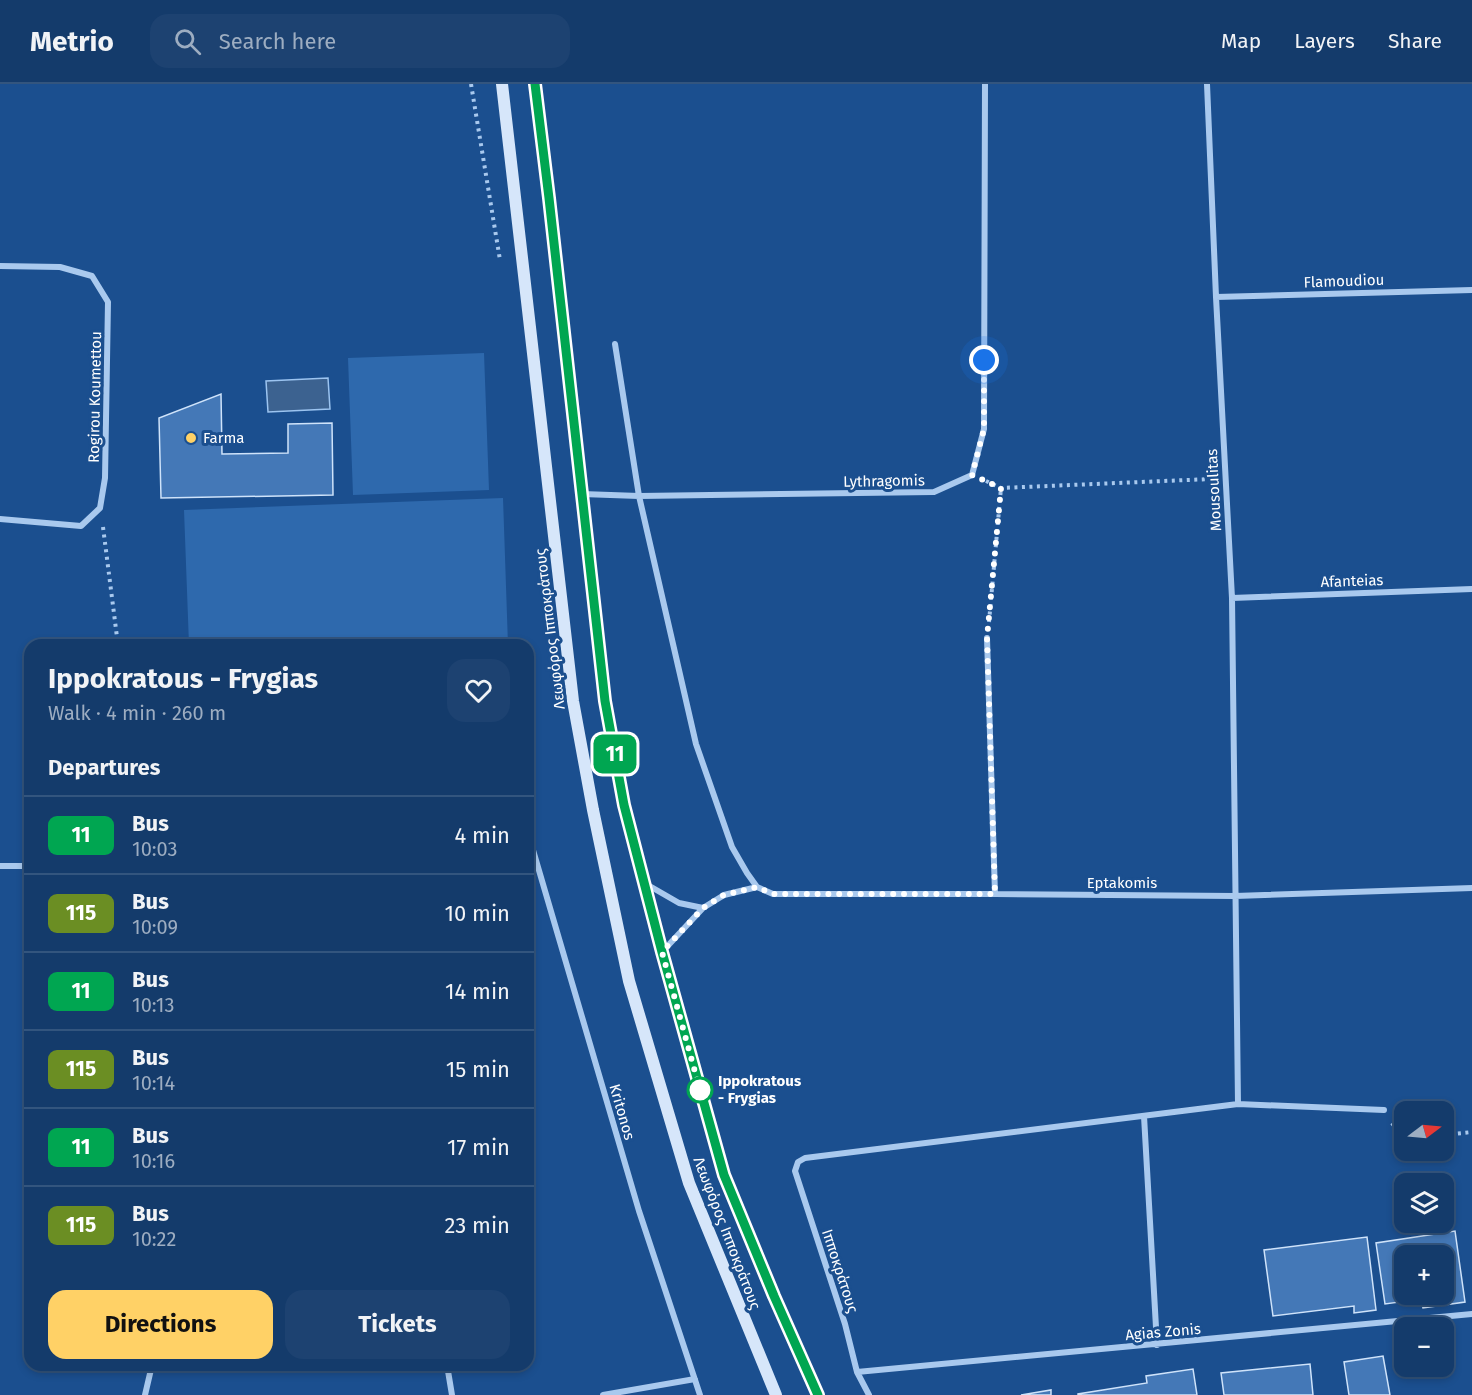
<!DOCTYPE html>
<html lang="en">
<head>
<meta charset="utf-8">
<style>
  :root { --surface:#143b6b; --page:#1d4271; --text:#f1f3f6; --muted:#9dadc1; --line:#33557e; --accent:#ffd166 }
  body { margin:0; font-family:"Fira Sans",sans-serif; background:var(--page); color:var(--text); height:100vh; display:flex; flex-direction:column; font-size:22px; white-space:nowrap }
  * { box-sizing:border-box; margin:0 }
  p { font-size:20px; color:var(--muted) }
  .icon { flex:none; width:33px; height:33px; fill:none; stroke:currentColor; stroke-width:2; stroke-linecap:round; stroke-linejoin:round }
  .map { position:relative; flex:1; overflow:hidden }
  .sheet { position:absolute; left:24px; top:555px; width:510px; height:732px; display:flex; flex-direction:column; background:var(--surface); border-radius:18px; box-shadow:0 3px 9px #0003,0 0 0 2px var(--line) }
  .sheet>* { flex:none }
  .badge { padding:0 12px; border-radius:9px; font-size:21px; line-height:39px }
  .needle { width:39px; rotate:74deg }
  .tools { position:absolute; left:1394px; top:1017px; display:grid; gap:12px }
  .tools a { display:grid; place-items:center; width:60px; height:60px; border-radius:12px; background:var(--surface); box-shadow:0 3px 9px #0003,0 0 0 2px var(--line); font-size:30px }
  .you { position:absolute; width:30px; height:30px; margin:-15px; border:4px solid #fff; border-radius:50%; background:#1a73e8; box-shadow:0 0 0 9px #1a73e833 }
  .map>.badge { position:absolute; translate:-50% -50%; box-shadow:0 0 0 3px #fff }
  h2 { padding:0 24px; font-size:22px; line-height:54px }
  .round { display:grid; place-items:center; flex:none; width:63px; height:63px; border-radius:18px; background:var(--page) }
  .summary { display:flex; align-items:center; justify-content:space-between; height:102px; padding:0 24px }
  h1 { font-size:28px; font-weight:700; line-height:45px }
  .primary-button { display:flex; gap:12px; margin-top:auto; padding:12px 24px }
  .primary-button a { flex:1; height:69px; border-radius:18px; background:var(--accent); color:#111; font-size:24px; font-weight:700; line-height:69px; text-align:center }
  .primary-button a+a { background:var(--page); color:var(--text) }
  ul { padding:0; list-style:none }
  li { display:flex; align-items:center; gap:18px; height:78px; padding:0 24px; border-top:2px solid var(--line) }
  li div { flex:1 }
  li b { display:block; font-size:22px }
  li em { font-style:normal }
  li .badge { min-width:66px; font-weight:700; text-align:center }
  header { display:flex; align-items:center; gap:36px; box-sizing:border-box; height:84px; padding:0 30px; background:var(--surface); border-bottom:2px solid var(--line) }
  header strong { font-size:28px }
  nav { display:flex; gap:33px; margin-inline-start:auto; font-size:21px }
  .search { width:420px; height:54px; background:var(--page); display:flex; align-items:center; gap:15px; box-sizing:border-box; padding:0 21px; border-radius:18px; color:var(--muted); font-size:22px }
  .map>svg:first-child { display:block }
</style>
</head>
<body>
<header>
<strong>Metrio</strong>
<div class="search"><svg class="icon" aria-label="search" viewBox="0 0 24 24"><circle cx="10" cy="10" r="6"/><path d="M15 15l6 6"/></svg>Search here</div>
<nav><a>Map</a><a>Layers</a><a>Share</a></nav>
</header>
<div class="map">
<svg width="1472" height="1311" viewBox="0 0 1472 1311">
  <rect width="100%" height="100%" fill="#1b4f8f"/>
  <path fill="#2e69ad" d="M484 269 489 406 353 411 348 274Z
    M503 414 508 561H189L184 426Z"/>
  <path fill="#3c6290" stroke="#9cc4f0" stroke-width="1.5" d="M328 294 330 325 268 328 266 297Z"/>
  <path fill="#4478b7" stroke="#cfe3fa" stroke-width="1.5" fill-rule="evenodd" d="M221 310 222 370 288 369V340L332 339 333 411 161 414 159 334Z
    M1455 1147 1465 1218 1423 1224 1421 1215 1385 1220 1376 1159ZM1404 1172H1443V1210H1404Z
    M1367 1153 1376 1226 1354 1229V1222L1273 1232 1264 1166Z
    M1383 1272 1390 1311H1349L1344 1278Z
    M1310 1280 1313 1311H1224L1221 1289Z
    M1193 1285 1197 1311H1078V1310L1147 1299 1146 1292Z
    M1051 1306V1311H1021Z"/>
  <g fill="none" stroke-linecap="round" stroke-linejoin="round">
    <path stroke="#a9c9ee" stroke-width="4" stroke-dasharray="3 4.5" stroke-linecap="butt" d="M471 0 500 176
      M986 397 1001 404 1211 395
      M103 443 118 561
      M989 538 1001 404
      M1392 1039 1404 1056
      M1443 1051 1472 1048"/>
    <path stroke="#a9c9ee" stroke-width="6" d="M1207 0 1216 213 1232 514 1238 1020
      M0 182 60 183 92 192 108 218 105 394 100 424 81 442 0 435
      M1216 213 1472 206
      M615 260 639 412 696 660 732 763 747 789 757 803 773 810H995L1235 812 1472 804
      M582 410 639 412 934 408 972 391 984 345 985 0
      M1232 514 1472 505
      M987 554 995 810
      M528 749 639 1127 700 1311
      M0 782H30
      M646 800 679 819 703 824
      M662 868 703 824 724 811 757 803
      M1144 1032 1157 1261
      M447 1281 452 1311
      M857 1288 1472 1230
      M145 1311 152 1281
      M603 1311 695 1295
      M869 1311 857 1288 845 1240 795 1087 798 1078 805 1074 1238 1020 1384 1026"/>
    <path stroke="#d6e6fa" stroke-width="12" d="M502 0 573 617 593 726 629 897 689 1099 776 1311
      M535 0 549 114 605 617 624 721 662 868 724 1091 774 1212 818 1311"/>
  </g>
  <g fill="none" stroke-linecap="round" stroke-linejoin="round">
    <g stroke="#fff" stroke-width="14">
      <path id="line" d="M535 0 549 114 605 617 624 721 662 868 724 1091 774 1212 818 1311"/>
    </g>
    <use href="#line" stroke="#00a651" stroke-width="9"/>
    <path stroke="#fff" stroke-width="6" stroke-dasharray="0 10.8" d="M700 1006 662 868 703 824 724 811 757 803 773 810H995L987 554 1001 404 972 391 984 345V276"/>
  </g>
  <circle fill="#ffd166" stroke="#1b4f8f" stroke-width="2" cx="191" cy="354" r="6"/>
  <circle fill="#fff" stroke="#00a651" stroke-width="3" cx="700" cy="1006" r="12"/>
  <g text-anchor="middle" stroke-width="6" stroke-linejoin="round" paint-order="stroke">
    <g font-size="15" fill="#fff" stroke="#1b4f8f">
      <text transform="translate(1344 197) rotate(-2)" y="5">Flamoudiou</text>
      <text transform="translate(95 313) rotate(-89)" y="5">Rogirou Koumettou</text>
      <text transform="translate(884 397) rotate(-1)" y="5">Lythragomis</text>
      <text transform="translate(1214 406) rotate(-93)" y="5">Mousoulitas</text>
      <text transform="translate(1352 497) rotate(-2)" y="5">Afanteias</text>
      <text transform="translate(550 545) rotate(-97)" y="5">Λεωφόρος Ιπποκράτους</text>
      <text x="1122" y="804">Eptakomis</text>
      <text transform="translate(622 1028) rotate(74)" y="5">Kritonos</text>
      <text transform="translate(727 1149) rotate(69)" y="5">Λεωφόρος Ιπποκράτους</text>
      <text transform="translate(840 1187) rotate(72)" y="5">Ιπποκράτους</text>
      <text transform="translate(1163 1248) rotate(-5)" y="5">Agias Zonis</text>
    </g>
    <g font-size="15" fill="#fff" stroke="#1b4f8f" text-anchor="start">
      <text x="203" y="359">Farma</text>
    </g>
    <g font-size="15" font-weight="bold" fill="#fff" stroke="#1b4f8f" text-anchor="start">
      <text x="718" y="1002">Ippokratous<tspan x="718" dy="17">- Frygias</tspan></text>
    </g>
  </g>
</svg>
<div class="tools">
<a><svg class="needle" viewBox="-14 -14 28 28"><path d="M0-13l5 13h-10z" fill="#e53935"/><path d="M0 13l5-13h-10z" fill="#9dadc1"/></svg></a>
<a><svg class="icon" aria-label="layers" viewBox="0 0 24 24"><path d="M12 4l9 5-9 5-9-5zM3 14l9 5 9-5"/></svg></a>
<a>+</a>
<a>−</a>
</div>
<div class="you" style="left:984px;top:276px"></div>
<b class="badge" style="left:615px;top:670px;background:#00a651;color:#fff">11</b>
<section class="sheet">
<div class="summary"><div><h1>Ippokratous - Frygias</h1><p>Walk · 4 min · 260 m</p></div><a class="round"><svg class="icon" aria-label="heart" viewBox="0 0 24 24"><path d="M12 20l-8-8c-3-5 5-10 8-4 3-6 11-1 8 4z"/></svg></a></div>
<h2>Departures</h2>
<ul>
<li><span class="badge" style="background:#00a651;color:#fff">11</span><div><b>Bus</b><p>10:03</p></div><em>4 min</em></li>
<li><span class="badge" style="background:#6b8e23;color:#fff">115</span><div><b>Bus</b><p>10:09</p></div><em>10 min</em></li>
<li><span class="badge" style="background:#00a651;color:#fff">11</span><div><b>Bus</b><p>10:13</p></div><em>14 min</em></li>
<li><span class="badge" style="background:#6b8e23;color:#fff">115</span><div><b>Bus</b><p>10:14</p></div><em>15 min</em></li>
<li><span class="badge" style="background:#00a651;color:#fff">11</span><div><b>Bus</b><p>10:16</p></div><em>17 min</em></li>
<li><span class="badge" style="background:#6b8e23;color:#fff">115</span><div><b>Bus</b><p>10:22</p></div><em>23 min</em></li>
</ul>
<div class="primary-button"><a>Directions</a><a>Tickets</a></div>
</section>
</div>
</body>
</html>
